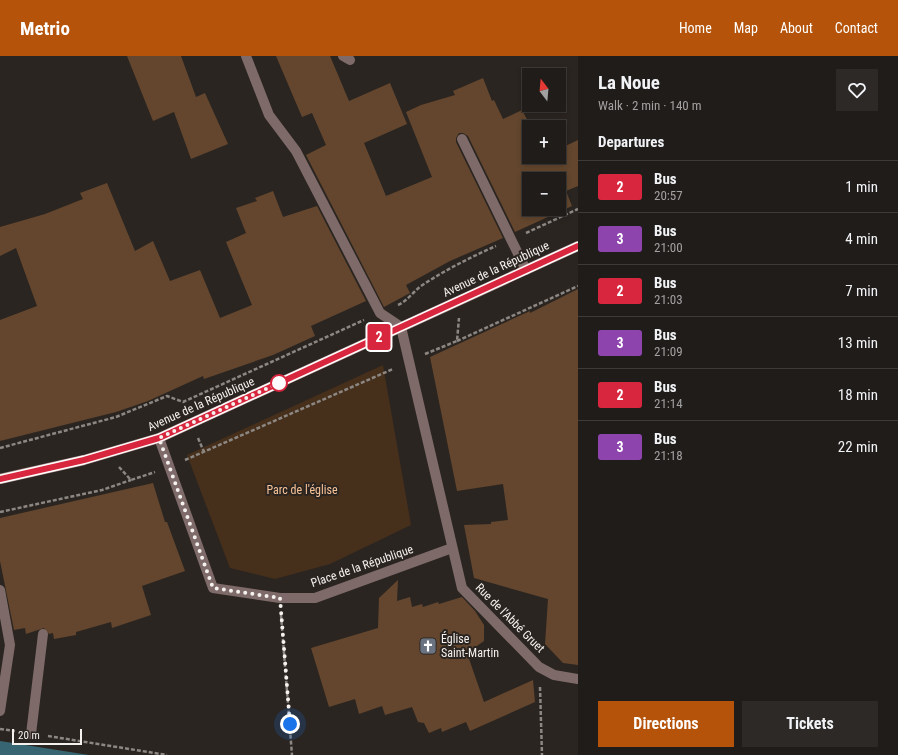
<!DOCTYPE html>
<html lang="en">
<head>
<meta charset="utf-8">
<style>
  :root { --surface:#201c19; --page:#2d2926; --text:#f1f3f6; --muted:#a2a1a2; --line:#3d3a38; --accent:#b45309 }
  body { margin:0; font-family:"Roboto Condensed",sans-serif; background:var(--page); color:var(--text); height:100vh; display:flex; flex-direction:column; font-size:15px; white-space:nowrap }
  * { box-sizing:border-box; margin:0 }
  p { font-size:13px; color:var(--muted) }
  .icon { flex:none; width:22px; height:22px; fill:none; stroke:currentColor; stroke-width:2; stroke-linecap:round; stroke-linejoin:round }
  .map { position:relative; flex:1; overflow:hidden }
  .details { display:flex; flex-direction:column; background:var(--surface); width:320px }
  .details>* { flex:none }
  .badge { padding:0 8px; border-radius:3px; font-size:14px; line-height:26px }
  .needle { width:26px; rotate:344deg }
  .tools { position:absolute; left:522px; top:12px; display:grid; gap:8px }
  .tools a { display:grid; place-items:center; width:44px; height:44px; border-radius:0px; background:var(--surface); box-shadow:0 2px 6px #0003,0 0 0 1px var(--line); font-size:20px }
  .scale { position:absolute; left:12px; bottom:10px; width:70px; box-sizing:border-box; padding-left:4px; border:2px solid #f5f1ee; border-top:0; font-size:11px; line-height:14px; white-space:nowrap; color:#f5f1ee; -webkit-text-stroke:3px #2b2521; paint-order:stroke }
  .you { position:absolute; width:20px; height:20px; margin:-10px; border:3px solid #fff; border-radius:50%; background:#1a73e8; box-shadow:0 0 0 6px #1a73e833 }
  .map>.badge { position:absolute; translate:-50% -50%; box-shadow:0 0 0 2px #fff }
  h2 { padding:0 20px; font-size:15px; line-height:36px }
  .round { display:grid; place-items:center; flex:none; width:42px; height:42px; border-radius:0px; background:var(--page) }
  .summary { display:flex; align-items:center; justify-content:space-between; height:68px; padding:0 20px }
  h1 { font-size:19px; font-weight:700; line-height:30px }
  .primary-button { display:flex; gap:8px; margin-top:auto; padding:8px 20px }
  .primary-button a { flex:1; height:46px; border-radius:0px; background:var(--accent); color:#fff; font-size:16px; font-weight:700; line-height:46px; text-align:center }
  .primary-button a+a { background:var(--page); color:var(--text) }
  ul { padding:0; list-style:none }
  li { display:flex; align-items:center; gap:12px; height:52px; padding:0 20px; border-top:1px solid var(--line) }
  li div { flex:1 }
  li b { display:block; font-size:15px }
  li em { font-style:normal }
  li .badge { min-width:44px; font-weight:700; text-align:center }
  header { display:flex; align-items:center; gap:24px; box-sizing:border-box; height:56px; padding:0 20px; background:var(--accent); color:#fff }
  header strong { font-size:19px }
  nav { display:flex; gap:22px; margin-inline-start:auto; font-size:14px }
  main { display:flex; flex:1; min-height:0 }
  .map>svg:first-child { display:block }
</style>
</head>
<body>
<header>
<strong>Metrio</strong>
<nav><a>Home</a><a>Map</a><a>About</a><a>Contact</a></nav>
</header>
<main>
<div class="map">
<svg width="578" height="699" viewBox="0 0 578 699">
  <rect width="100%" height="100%" fill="#2b2521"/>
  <path fill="#462f1b" d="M383 309 411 469 330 508 275 523 230 512 187 399Z"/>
  <path fill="#376571" d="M0 685 89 699H0Z"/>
  <path fill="#63462d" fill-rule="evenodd" d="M127 0H181L196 41 205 37 228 88 191 103 174 56 153 65Z
    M276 0H330L349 45 390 27 407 68 364 87 386 140 432 121 406 56 421 49 455 39 453 35 483 22 492 45 494 44 503 63 522 54 531 71H529V101H559V93L578 84V130L566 135 572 150 515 176 468 80 463 77H459L456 82V86L503 182 450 205 406 229 410 237 384 251 306 99 326 89 312 57 302 61ZM529 123H559V153H529Z
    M107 127 135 195 153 185 170 225 200 214 220 262 252 249 226 186 246 177 236 152 257 145 255 142 273 135 283 161 317 150 366 245 311 270 315 280 273 299 204 323 203 320 148 345 116 356 0 385V264L37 250 16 192 0 200V171L45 158 83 143 80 137Z
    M578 233V609L563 607 545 588 548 543 474 522 464 469 491 468V466L508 464 503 428 457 435 430 301 530 255V257Z
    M153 427 165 466H167L185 515 142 530 151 559 112 572 111 566 76 576V579L54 583 53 577 49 578 44 572 26 578 25 572 14 574 0 505V462Z
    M398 524 397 545 410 541 412 551 422 548 423 551 438 546 439 548 462 541 475 555 484 569V585L467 597 484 646 533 624 535 646 470 675 466 666 442 676 441 672 429 677 424 667 418 666 412 651 385 659 382 650 359 658 355 643 329 651 311 592 378 572 379 542Z"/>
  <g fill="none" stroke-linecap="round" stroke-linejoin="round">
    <path stroke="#8c8783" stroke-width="2.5" stroke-dasharray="4 2" stroke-linecap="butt" d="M526 177 578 153
      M398 249C409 244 414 234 424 228 447 213 471 201 496 190
      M457 285 578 230
      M425 298 457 285 459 262
      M198 382 204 396
      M0 392 116 361 167 340 183 346 364 264
      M185 404 393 313
      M119 411 131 424 155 416
      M0 456 102 434 131 424
      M281 559 292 699
      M540 631 542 699
      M0 673 15 675
      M48 680 167 699"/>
    <path stroke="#7e6b69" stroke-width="10" d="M246 0 269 59 296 95 380 257 401 271
      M343 0 350 4
      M462 83 526 214"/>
    <path stroke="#7e6b69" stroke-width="10" d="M401 271 462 532 539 611 554 619 578 623
      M159 382 213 532 280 542H315L452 492
      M0 534 10 589 0 655
      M31 678 43 578"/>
    <path stroke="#b0928f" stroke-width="10" d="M0 423 84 404 159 382 578 190"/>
  </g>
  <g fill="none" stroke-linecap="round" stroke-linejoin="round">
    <g stroke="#fff" stroke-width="9">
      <path id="line" d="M0 423 84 404 159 382 578 190"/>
    </g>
    <use href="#line" stroke="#d7263d" stroke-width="6"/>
    <path stroke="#f5f1ee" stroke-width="4" stroke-dasharray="0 7.2" d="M279 327 159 382 213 532 280 542 290 668"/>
  </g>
  <defs>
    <g id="church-square" transform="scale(0.9)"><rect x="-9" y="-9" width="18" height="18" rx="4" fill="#6b7280" stroke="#2b2521"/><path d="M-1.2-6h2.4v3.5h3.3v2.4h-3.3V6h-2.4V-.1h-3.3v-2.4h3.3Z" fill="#fff"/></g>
  </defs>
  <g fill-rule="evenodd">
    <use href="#church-square" x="428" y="590"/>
  </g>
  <circle fill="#fff" stroke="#d7263d" stroke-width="2" cx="279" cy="327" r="8"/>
  <g text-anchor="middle" stroke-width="4" stroke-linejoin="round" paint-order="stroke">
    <g font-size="12" fill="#f5f1ee" stroke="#2b2521">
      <text transform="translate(496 213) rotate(-25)" y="4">Avenue de la République</text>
      <text transform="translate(201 348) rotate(-24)" y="4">Avenue de la République</text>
      <text transform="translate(362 510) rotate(-19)" y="4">Place de la République</text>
      <text transform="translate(510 562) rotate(45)" y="4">Rue de l'Abbé Gruet</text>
    </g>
    <g font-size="12" fill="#f9c498" stroke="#2b2521">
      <text x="302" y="438">Parc de l'église</text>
    </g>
    <g font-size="12" fill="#f5f1ee" stroke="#2b2521" text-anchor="start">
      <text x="441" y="587">Église<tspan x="441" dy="14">Saint-Martin</tspan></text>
    </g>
  </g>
</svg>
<div class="tools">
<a><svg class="needle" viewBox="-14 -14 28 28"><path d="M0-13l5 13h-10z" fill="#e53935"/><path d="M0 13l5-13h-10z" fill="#a2a1a2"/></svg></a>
<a>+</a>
<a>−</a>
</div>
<div class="scale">20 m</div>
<div class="you" style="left:290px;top:668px"></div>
<b class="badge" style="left:379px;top:281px;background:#d7263d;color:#fff">2</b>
</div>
<section class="details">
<div class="summary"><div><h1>La Noue</h1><p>Walk · 2 min · 140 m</p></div><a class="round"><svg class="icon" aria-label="heart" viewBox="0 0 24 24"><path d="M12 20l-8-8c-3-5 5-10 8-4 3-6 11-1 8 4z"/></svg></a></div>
<h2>Departures</h2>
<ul>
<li><span class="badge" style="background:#d7263d;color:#fff">2</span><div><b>Bus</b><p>20:57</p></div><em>1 min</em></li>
<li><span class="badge" style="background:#8e44ad;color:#fff">3</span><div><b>Bus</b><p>21:00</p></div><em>4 min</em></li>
<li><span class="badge" style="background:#d7263d;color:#fff">2</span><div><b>Bus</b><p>21:03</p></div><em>7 min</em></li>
<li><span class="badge" style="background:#8e44ad;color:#fff">3</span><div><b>Bus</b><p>21:09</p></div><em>13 min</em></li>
<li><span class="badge" style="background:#d7263d;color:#fff">2</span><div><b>Bus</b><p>21:14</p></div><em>18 min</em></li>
<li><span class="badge" style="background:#8e44ad;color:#fff">3</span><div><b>Bus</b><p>21:18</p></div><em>22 min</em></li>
</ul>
<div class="primary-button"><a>Directions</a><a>Tickets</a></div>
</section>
</main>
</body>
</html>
